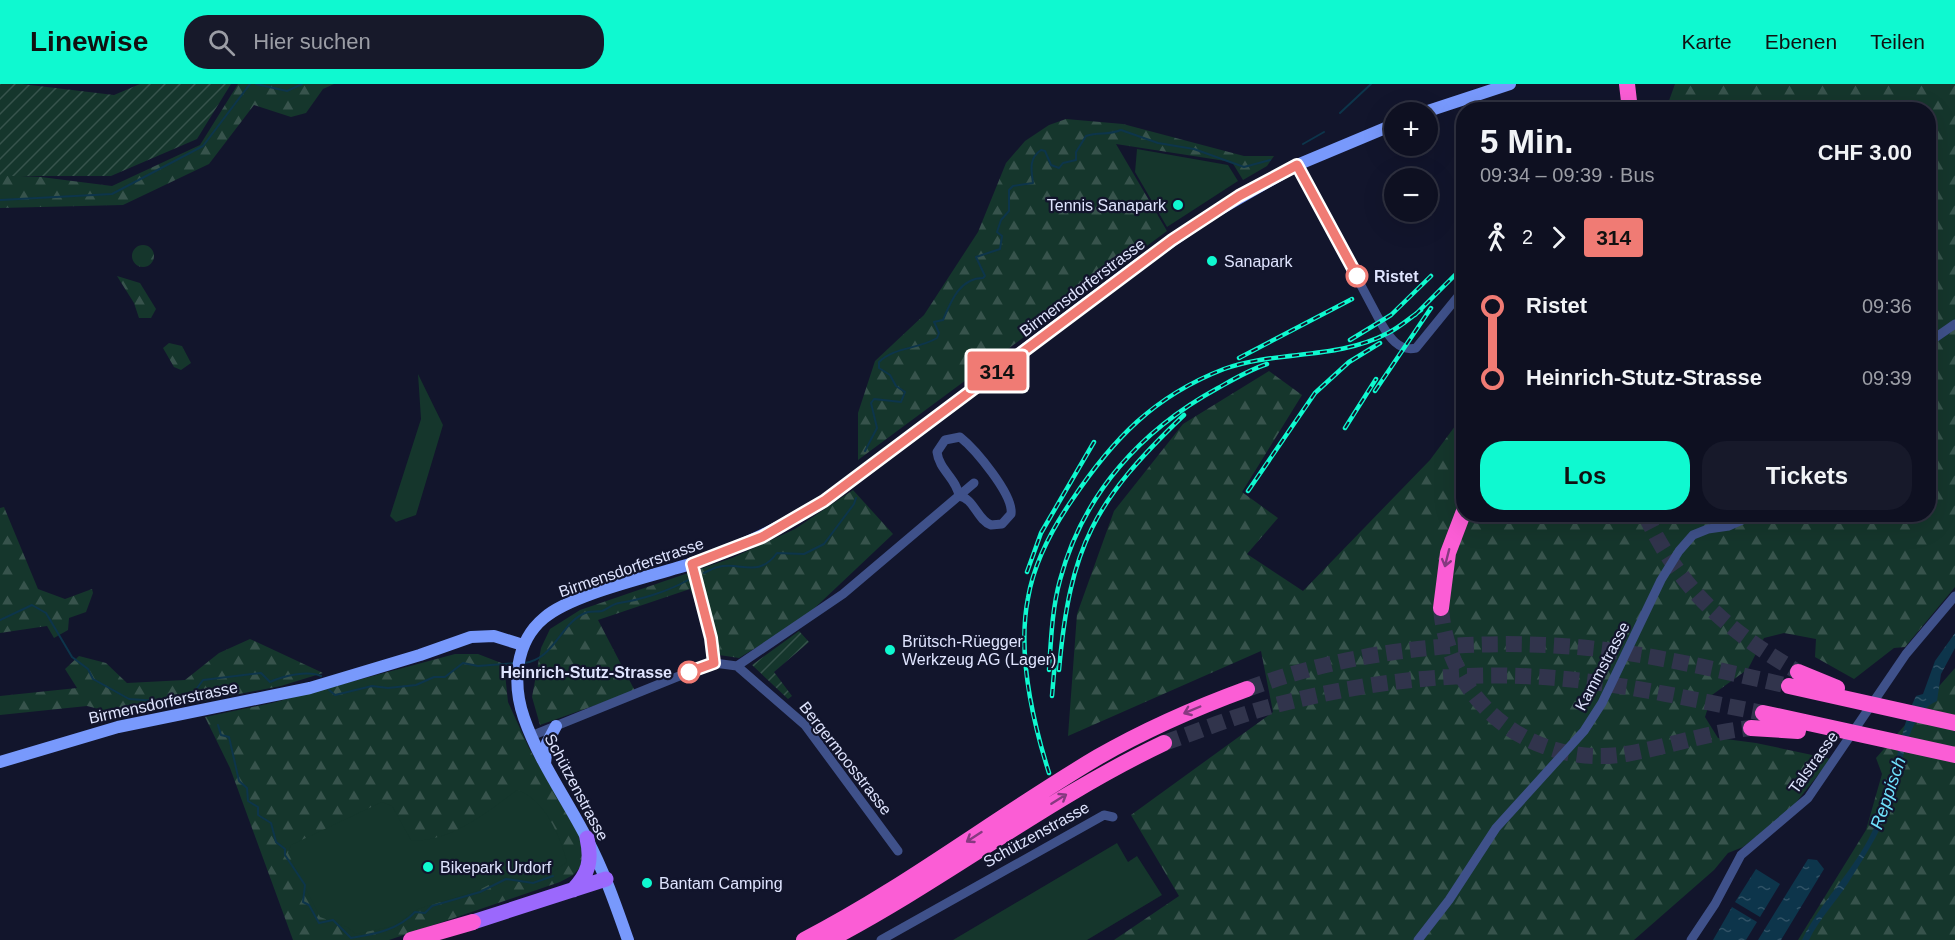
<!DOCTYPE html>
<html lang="de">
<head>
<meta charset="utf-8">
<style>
  :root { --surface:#0e1021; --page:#17192a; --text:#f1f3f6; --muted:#9b9da5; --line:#2e303f; --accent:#0ff9d0 }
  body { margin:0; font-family:Arial,sans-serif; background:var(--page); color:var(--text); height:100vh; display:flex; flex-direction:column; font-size:22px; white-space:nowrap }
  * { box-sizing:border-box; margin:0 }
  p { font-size:20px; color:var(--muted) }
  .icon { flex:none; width:33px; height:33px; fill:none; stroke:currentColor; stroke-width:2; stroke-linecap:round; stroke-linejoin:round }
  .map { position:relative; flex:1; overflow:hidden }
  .panel { position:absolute; left:1456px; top:18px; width:480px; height:420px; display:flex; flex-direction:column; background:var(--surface); border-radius:24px; box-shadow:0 6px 24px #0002,0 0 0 2px var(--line) }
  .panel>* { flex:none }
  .badge { padding:0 12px; border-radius:4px; font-size:21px; line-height:39px }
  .buttons { position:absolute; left:1384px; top:18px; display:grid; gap:12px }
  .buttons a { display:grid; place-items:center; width:54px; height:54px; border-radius:50%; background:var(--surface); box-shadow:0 6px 24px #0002,0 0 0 2px var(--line); font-size:30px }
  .map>.badge { position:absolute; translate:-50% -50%; box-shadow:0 0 0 3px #fff }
  .legs { display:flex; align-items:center; gap:9px; height:66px; padding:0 24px; font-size:20px }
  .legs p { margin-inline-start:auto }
  .summary { display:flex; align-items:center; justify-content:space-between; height:102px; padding:0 24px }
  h1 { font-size:33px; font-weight:700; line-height:45px }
  .cta { display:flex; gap:12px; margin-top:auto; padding:12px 24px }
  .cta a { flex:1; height:69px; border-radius:24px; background:var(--accent); color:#111; font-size:24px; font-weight:700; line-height:69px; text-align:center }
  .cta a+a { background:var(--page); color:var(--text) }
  ul { padding:0 24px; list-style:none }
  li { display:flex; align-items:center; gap:21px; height:72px; font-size:22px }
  li i { display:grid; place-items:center; width:9px; height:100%; margin:0 8px; background:currentColor }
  li i::after { content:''; width:15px; height:15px; margin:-8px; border:4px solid; border-radius:50%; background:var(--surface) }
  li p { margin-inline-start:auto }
  li:first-child i { background:linear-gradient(#0000 50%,currentColor 0) }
  li:last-child i { background:linear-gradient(currentColor 50%,#0000 0) }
  header { display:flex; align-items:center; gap:36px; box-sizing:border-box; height:84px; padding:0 30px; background:var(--accent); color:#111 }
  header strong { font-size:28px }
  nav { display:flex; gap:33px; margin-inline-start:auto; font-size:21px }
  .search { width:420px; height:54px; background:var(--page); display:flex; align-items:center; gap:15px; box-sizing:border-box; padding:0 21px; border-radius:24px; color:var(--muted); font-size:22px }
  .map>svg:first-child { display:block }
</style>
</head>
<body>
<header>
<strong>Linewise</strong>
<div class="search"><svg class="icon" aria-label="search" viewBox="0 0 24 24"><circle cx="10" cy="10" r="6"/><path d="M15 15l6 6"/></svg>Hier suchen</div>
<nav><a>Karte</a><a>Ebenen</a><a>Teilen</a></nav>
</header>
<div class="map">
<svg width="1955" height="856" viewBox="0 0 1955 856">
  <defs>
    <pattern id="forest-firs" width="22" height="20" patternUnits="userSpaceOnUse" patternTransform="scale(1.5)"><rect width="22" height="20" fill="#15362c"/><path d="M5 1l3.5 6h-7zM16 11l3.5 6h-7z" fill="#37534c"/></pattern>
    <pattern id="garden-furrows" width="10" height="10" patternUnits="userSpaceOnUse" patternTransform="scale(1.5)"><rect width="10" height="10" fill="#15362c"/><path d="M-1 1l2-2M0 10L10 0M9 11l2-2" fill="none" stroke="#37534c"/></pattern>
    <pattern id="water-ripples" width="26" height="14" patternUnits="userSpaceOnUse" patternTransform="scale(1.5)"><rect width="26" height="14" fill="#0d354b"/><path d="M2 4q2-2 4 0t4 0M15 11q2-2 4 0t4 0" fill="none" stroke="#305266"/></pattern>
  </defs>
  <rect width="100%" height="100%" fill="#12152c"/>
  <path fill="url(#forest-firs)" d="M238 0H334L323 5 306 29 291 33 254 21 209 80 123 121 0 124V91L41 93 112 102 200 61Z
    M1675 0H1955V503L1905 563 1894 564 1854 595 1815 573 1816 555 1784 549 1764 554 1748 585 1712 611 1705 633 1718 654 1756 659 1831 675 1790 726 1743 763 1728 769 1714 786 1634 856H1114L1179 812 1131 731 1273 628 1261 567 1068 652 1077 530 1114 427 1183 340 1269 287 1302 311 1242 408 1278 434 1247 470 1303 507 1430 376 1464 330V430H1929V26L1666 25Z
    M1066 35 1123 40 1244 72H1274L1267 82 1243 96 1232 78 1116 60 1167 147 858 376V329L875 277 924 231 978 148 1006 79 1025 57 1049 41Z
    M132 172a11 11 0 1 1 22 0a11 11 0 1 1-22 0Z
    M117 192 140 199 156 225 151 234H139L134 219Z
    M169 259 182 262 191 279 181 286 174 283 163 264Z
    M853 406 893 450 803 535 739 574 719 571 690 505 598 536 635 607 540 641 532 613 541 564 550 545 580 526 732 474 795 445Z
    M4 423 38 505 65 515 92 505 93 509 86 528 69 534 68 546 54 554 47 542 0 549V424Z
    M250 555 323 589 281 602 126 632 87 622 0 631V612L77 604 65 585 79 572 106 579 127 599 185 596 219 569Z
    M455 570H478L504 580 508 618 529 664 585 762 586 777 573 791 560 798 389 856H293L230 684 205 633 272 619Z
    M1955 584V856H1798L1866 746 1882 690 1876 674Z"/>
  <path fill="url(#garden-furrows)" d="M0 0H22L114 11 140 0H231L197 55 111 92H0Z
    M799 547 809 558 774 588 792 612 788 615 752 581Z"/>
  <path fill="#15362c" d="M1137 65 1228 81 1238 97 1167 143 1135 88Z
    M418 290 443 341 416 431 396 438 390 432 421 335Z
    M517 706C545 715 560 752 567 778L553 788 531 796 504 793 477 807 418 825 394 842 356 850 347 843 320 833 288 769 291 761 382 718 392 722 411 756C448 760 488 728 517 706Z
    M1117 759 1128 778 1137 772 1162 811 1087 856H953Z"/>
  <path fill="url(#water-ripples)" d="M1955 549V564L1941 590 1937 617C1908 629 1903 678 1895 705 1886 740 1867 769 1848 799 1836 818 1819 835 1809 856H1802C1821 817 1853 788 1872 748 1892 709 1896 665 1910 625L1916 612 1923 610 1935 577Z
    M1808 775 1817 776 1824 785 1781 856H1758Z
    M1756 785 1780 800 1760 833 1735 818Z
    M1732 823 1757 838 1746 856H1713Z"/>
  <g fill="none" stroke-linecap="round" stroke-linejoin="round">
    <path stroke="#0d354b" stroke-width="2" d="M256 0 287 7 302 0
      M1340 29 1371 0
      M1303 60 1324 48
      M0 116 112 110 203 62 250 0
      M865 367 877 344 871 319 874 315 901 318 905 308 896 302 890 291 879 284V278C894 263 919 265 937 254L939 249 934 238 943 236C951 217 960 194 983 194L985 192 976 173 1000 165 1002 152 997 148 1001 136 1009 127V106L1013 102 1033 99C1031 85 1029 74 1041 66L1045 67 1051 81 1059 84 1063 79 1076 76V68L1086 52C1100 47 1106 52 1121 46L1158 59 1194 65 1244 83 1270 76
      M704 489C708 487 713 484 718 483 740 477 758 495 777 469L804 470 824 460 854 420 856 414
      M0 536 32 521 46 529 72 573 88 585 93 595 129 615 173 618 195 607 203 596 261 589 270 598C283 592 308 586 321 592
      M524 579C555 576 561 536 588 528 592 527 597 528 602 527 608 525 612 520 619 519 640 516 669 507 688 496
      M329 606 335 611 372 602 388 604 416 601 434 593H445L463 579 478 582 516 579
      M218 641 221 651 229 653 239 697 247 704 248 717 258 723V731L271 739 276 758 285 765V771L305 801 303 818 309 821 319 839 333 836 351 854C375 850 398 846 415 828L425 829 432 822 480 808 506 795 533 799 553 792"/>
    <path stroke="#31344c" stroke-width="16" stroke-dasharray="16 8" stroke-linecap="butt" d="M1645 430C1681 507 1727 546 1798 588
      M1441 524C1448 618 1532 685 1626 670 1668 663 1708 648 1751 644
      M1247 605C1355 565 1473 553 1588 564 1656 571 1723 587 1789 602
      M1164 659C1201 646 1238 631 1276 621 1376 595 1481 584 1584 597 1644 604 1704 618 1763 629"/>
    <path stroke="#3f518a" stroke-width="9" d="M1297 81 1381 239C1389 253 1399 268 1416 264L1464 205
      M1929 258 1955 240
      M960 353C975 365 1014 411 1011 430L1002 440 991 441C977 436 974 414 959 412 957 395 939 386 937 368L945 356Z
      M737 582 805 641 898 767
      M531 652 704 582 714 579 737 582 843 510 974 399
      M881 856 1104 731 1113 733
      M1418 856 1449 816 1496 744 1584 647 1602 619 1661 496 1679 467 1693 451 1708 445 1729 442 1756 430
      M1691 856 1715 820 1741 771 1808 714 1906 570 1955 512"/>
    <path stroke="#7899fc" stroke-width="12" d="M1425 28 1510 0
      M0 678 118 643 310 604 420 571 471 553 494 552 523 561
      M545 680 547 659 556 642
      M628 856C616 822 604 787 587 755 566 714 539 677 524 634 512 600 515 558 544 534 573 509 654 492 693 479 740 464 782 443 824 417L1136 182 1208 132 1297 81 1395 40"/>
    <path stroke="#9b68fc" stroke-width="15" d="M573 806C589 789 592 777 587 754
      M473 838 606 795"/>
    <path stroke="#fb5dd5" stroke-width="16" d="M1627 0 1630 26
      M1441 524 1448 469 1464 427
      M1798 588 1837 604
      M1789 602 1955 639
      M1763 629 1955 671
      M1751 644 1798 647
      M411 856 473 838
      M804 856C907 803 998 732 1098 673 1145 646 1195 624 1247 605
      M829 856C944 796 1046 715 1164 659"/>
    <g stroke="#0ff9d0" stroke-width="4.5">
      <path id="rail" d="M1606 26 1609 22
        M1415 231 1464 182
        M1350 256 1391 231 1431 192
        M1239 274 1352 215
        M1375 307 1431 224
        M1345 344 1376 295
        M1248 407 1315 309 1349 278 1380 259
        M1027 488 1041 449 1094 358
        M1049 586C1051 556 1052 525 1060 496 1083 410 1141 346 1218 304 1234 295 1249 286 1267 280
        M1059 586C1070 462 1094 417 1184 331
        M1052 612 1055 577
        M1049 689C1032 635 1017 570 1028 514 1034 479 1052 445 1072 416 1113 355 1154 312 1224 285 1277 266 1337 276 1388 249 1400 243 1410 234 1421 226"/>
    </g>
    <use href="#rail" stroke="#12152c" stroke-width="2" stroke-dasharray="7" stroke-linecap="butt"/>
  </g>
  <defs><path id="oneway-shaft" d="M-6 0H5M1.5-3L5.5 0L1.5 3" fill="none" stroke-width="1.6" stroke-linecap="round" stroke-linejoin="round" transform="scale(1.5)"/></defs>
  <g stroke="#863980">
    <use href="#oneway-shaft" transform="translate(1447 474) rotate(104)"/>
    <use href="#oneway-shaft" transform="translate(1192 626) rotate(157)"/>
    <use href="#oneway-shaft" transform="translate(1059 715) rotate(-32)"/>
    <use href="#oneway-shaft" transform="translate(974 753) rotate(147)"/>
  </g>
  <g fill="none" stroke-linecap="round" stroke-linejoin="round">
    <g stroke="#fff" stroke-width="14">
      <path id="line-1" d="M689 588 714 579 711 554 692 480 762 453 824 417 1172 156 1239 112 1297 81 1357 192"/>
    </g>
    <use href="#line-1" stroke="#f07b74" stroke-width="9"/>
  </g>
  <g fill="#0ff9d0" stroke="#12152c" stroke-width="2">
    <circle cx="1178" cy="121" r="6"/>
    <circle cx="1212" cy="177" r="6"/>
    <circle cx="890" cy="566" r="6"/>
    <circle cx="428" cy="783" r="6"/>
    <circle cx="647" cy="799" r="6"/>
  </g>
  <g fill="#fff" stroke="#f07b74" stroke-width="3">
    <circle cx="1357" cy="192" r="10"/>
    <circle cx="689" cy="588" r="10"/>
  </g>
  <g text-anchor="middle" stroke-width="4.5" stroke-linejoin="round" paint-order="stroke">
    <g font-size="16" fill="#dfe4fe" stroke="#12152c" text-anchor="start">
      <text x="1166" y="127" text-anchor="end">Tennis Sanapark</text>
      <text x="1224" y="183">Sanapark</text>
      <text x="902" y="563">Brütsch-Rüegger<tspan x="902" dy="18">Werkzeug AG (Lager)</tspan></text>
      <text x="440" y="789">Bikepark Urdorf</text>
      <text x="659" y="805">Bantam Camping</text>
    </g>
    <g font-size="16" font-weight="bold" fill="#dfe4fe" stroke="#12152c" text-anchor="start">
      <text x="1374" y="198">Ristet</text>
      <text x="672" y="594" text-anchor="end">Heinrich-Stutz-Strasse</text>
    </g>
    <g font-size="16" fill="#dfe4fe" stroke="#12152c">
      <text transform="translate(1082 203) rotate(-37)" y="6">Birmensdorferstrasse</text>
      <text transform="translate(631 483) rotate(-19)" y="6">Birmensdorferstrasse</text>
      <text transform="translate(1602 582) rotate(-62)" y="6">Kammstrasse</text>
      <text transform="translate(163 618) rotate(-12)" y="6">Birmensdorferstrasse</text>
      <text transform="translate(846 674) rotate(52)" y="6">Bergermoosstrasse</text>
      <text transform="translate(1813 678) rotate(-54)" y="6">Talstrasse</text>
      <text transform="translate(577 703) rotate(62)" y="6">Schützenstrasse</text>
      <text transform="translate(1036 750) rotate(-29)" y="6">Schützenstrasse</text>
    </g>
    <g font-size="18" font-style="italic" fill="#6fe2fc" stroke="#12152c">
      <text transform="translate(1888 709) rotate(-71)" y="6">Reppisch</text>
    </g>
  </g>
</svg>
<div class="buttons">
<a>+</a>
<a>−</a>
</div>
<b class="badge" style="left:997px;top:287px;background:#f07b74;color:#111">314</b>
<section class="panel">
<div class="summary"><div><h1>5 Min.</h1><p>09:34 – 09:39 · Bus</p></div><b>CHF 3.00</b></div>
<div class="legs"><svg class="icon" aria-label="walk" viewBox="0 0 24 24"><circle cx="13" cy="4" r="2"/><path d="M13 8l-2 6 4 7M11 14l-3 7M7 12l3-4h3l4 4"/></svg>2<svg class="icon" aria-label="forward" viewBox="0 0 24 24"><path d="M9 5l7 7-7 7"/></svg><b class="badge" style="background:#f07b74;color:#111">314</b></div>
<ul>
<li><i style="color:#f07b74"></i><b>Ristet</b><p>09:36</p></li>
<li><i style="color:#f07b74"></i><b>Heinrich-Stutz-Strasse</b><p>09:39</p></li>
</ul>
<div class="cta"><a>Los</a><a>Tickets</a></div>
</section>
</div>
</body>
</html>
